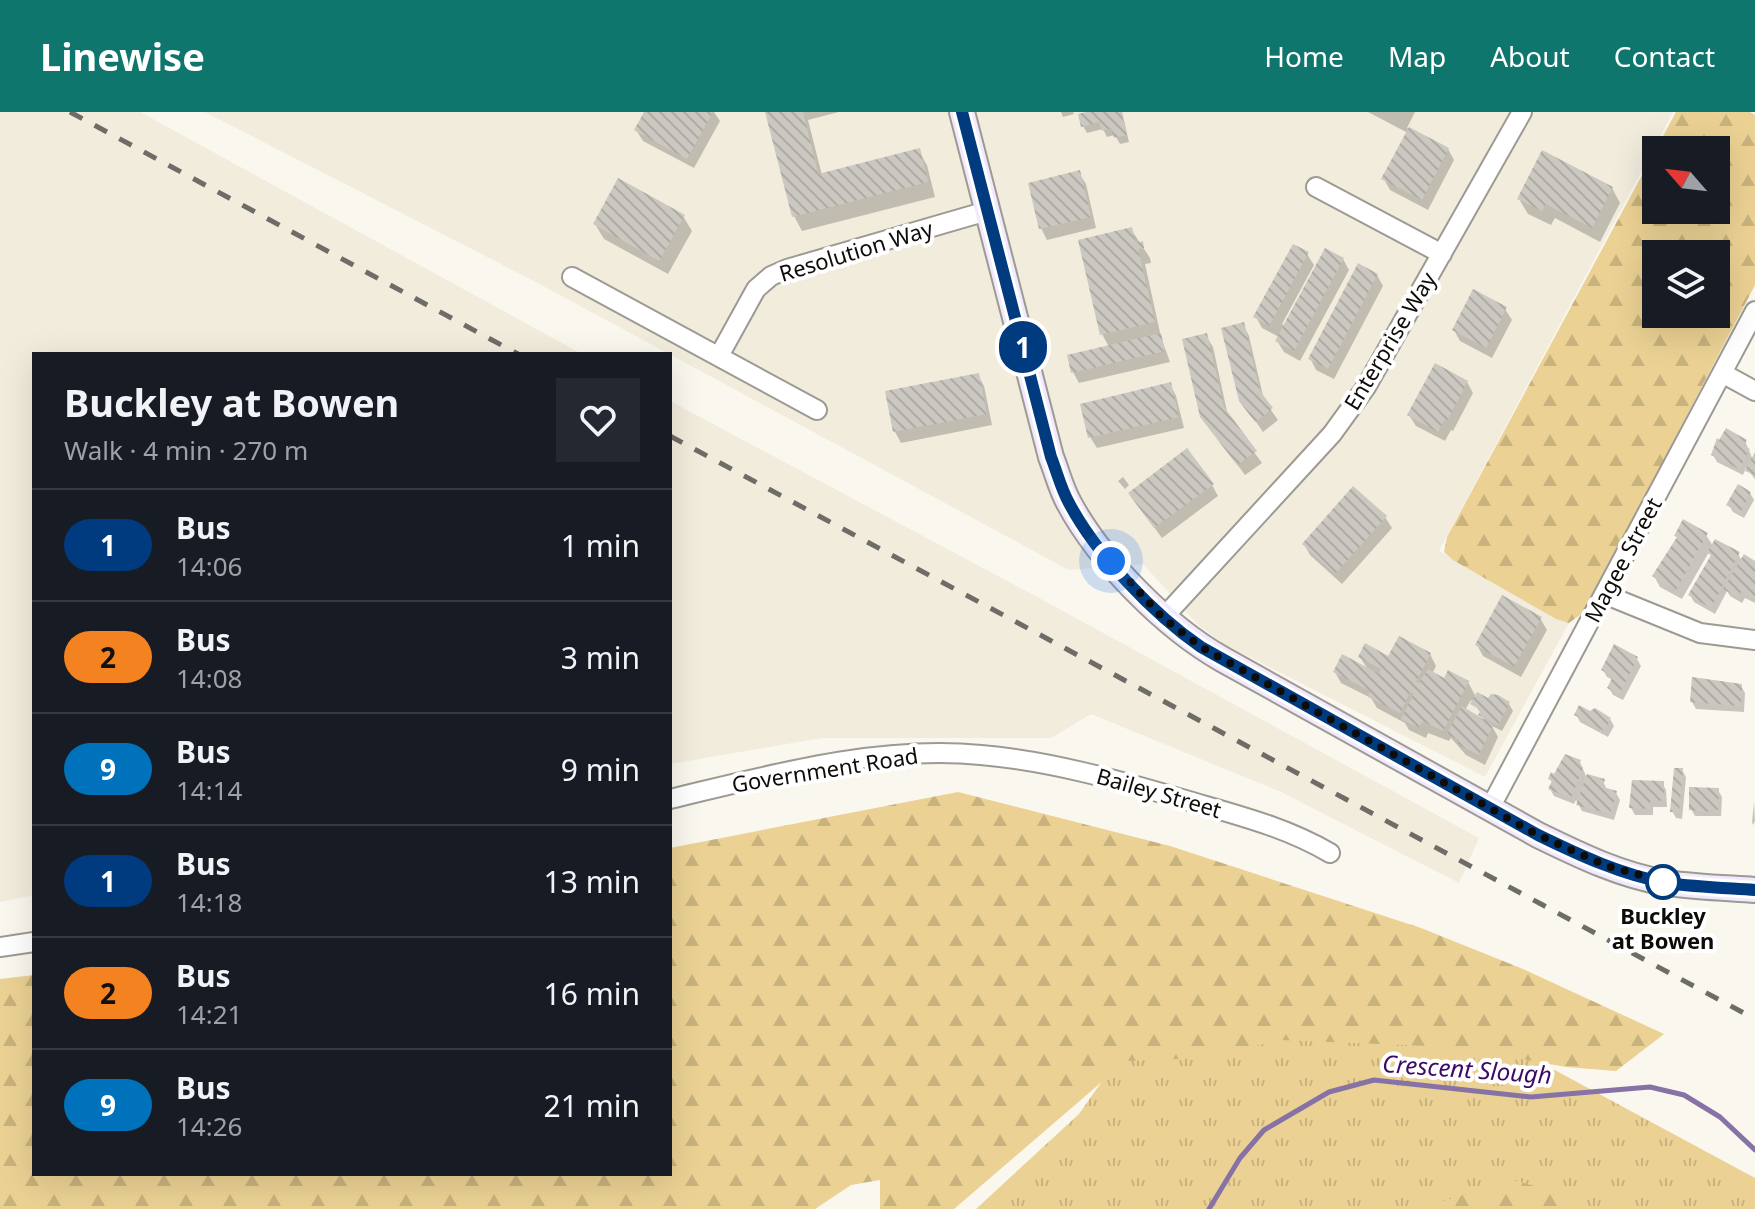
<!DOCTYPE html>
<html lang="en">
<head>
<meta charset="utf-8">
<style>
  :root { --surface:#171b24; --page:#242831; --text:#f1f3f6; --muted:#9ea1a6; --line:#363941; --accent:#0f766e }
  body { margin:0; font-family:"Noto Sans",sans-serif; background:var(--page); color:var(--text); height:100vh; display:flex; flex-direction:column; font-size:30px; white-space:nowrap }
  * { box-sizing:border-box; margin:0 }
  p { font-size:26px; color:var(--muted) }
  .icon { flex:none; width:44px; height:44px; fill:none; stroke:currentColor; stroke-width:2; stroke-linecap:round; stroke-linejoin:round }
  .map { position:relative; flex:1; overflow:hidden }
  .panel { position:absolute; left:32px; top:240px; width:640px; height:824px; display:flex; flex-direction:column; background:var(--surface); border-radius:0px; box-shadow:0 8px 32px #0002 }
  .panel>* { flex:none }
  .badge { padding:0 16px; border-radius:26px; font-size:28px; line-height:52px }
  .needle { width:52px; rotate:298deg }
  .tools { position:absolute; left:1642px; top:24px; display:grid; gap:16px }
  .tools a { display:grid; place-items:center; width:88px; height:88px; border-radius:0px; background:var(--surface); box-shadow:0 8px 32px #0002; font-size:40px }
  .you { position:absolute; width:40px; height:40px; margin:-20px; border:6px solid #fff; border-radius:50%; background:#1a73e8; box-shadow:0 0 0 12px #1a73e833 }
  .map>.badge { position:absolute; translate:-50% -50%; box-shadow:0 0 0 4px #fff }
  .round { display:grid; place-items:center; flex:none; width:84px; height:84px; border-radius:0px; background:var(--page) }
  .summary { display:flex; align-items:center; justify-content:space-between; height:136px; padding:0 32px }
  h1 { font-size:38px; font-weight:700; line-height:60px }
  ul { padding:0; list-style:none }
  li { display:flex; align-items:center; gap:24px; height:112px; padding:0 32px; border-top:2px solid var(--line) }
  li div { flex:1 }
  li b { display:block; font-size:30px }
  li em { font-style:normal }
  li .badge { min-width:88px; font-weight:700; text-align:center }
  header { display:flex; align-items:center; gap:48px; box-sizing:border-box; height:112px; padding:0 40px; background:var(--accent); color:#fff }
  header strong { font-size:38px }
  nav { display:flex; gap:44px; margin-inline-start:auto; font-size:28px }
  .map>svg:first-child { display:block }
</style>
</head>
<body>
<header>
<strong>Linewise</strong>
<nav><a>Home</a><a>Map</a><a>About</a><a>Contact</a></nav>
</header>
<div class="map">
<svg width="1755" height="1097" viewBox="0 0 1755 1097">
  <defs>
    <pattern id="grass-tufts" width="24" height="20" patternUnits="userSpaceOnUse" patternTransform="scale(2)"><rect width="24" height="20" fill="#ebd193"/><path d="M3 7l-1-3M5 7V3M7 7l1-3M15 17l-1-3M17 17v-4M19 17l1-3" fill="none" stroke="#c8b27d"/></pattern>
    <pattern id="forest-firs" width="22" height="20" patternUnits="userSpaceOnUse" patternTransform="scale(2)"><rect width="22" height="20" fill="#ebd193"/><path d="M5 1l3.5 6h-7zM16 11l3.5 6h-7z" fill="#c8b27d"/></pattern>
    <pattern id="building-back-hatch" width="6" height="6" patternUnits="userSpaceOnUse" patternTransform="scale(2)"><rect width="6" height="6" fill="#cbc8c1"/><path d="M-1 5l2 2M0 0l6 6M5-1l2 2" fill="none" stroke="#adaba4"/></pattern>
  </defs>
  <rect width="100%" height="100%" fill="#faf7ef"/>
  <path fill="#f2ecdd" d="M0 0H140L582 242H34V783L0 790Z
    M205 0H1673L1439 439 1570 509 1485 665 1224 532 1198 513 1143 452 1069 458 532 168Z
    M670 289 1041 487 1479 726 1459 771 1281 680 1091 602 1051 626H822L670 652Z"/>
  <path fill="url(#grass-tufts)" d="M1456 905 1755 1066V1097H976L1079 1002 1122 941Z"/>
  <path fill="url(#forest-firs)" fill-rule="evenodd" d="M1676 0H1750L1755 3V173L1584 500 1569 511 1556 507 1453 448 1444 440 1447 425ZM1716 38V98H1656V38ZM1716 142V202H1656V142Z
    M958 680 1170 734 1421 816 1523 857 1664 922 1616 959 1566 955 1489 941 1428 934 1280 928 1205 946 1126 949 954 1097H880V1068L851 1073 815 1097H0V867L34 863V1062H670V736Z
    M1513 1068 1566 1083 1563 1095 1567 1097H1416Z"/>
  <path fill="#0003" fill-rule="evenodd" d="M646 0H714L720 9 694 56 643 29 636 18Z
    M767 0H839L808 8 822 63 918 38 927 53 935 85 802 119 794 104Z
    M1061 0H1073L1074 2 1063 5Z
    M1095 0H1122L1129 30 1120 32 1115 23 1107 25 1103 17 1087 21 1083 14Z
    M1368 0H1415L1407 16 1448 37 1454 48 1428 98 1390 78 1384 67 1408 21Z
    M1079 61 1086 72 1096 116 1047 128 1041 116Z
    M1612 76 1620 91 1600 130 1555 106 1551 113 1528 102 1519 87Z
    M683 104 692 119 668 162 604 127 595 112Z
    M1131 117 1150 146 1151 151 1145 152 1161 225 1170 250 1079 271 1073 260 1109 235 1102 222Z
    M1307 142 1314 153 1282 212 1286 214 1343 147 1349 158 1300 249 1284 240 1277 229 1279 225 1262 216 1256 205Z
    M1377 163 1383 174 1334 267 1316 258 1310 246Z
    M1505 197 1512 208 1492 246 1460 229 1454 218Z
    M1243 212 1249 224 1264 288 1278 308 1263 320 1241 288Z
    M1206 224 1213 235 1228 304 1262 351 1245 363 1202 305Z
    M978 263 984 274 992 313 901 331 895 320Z
    M1467 270 1473 281 1453 319 1451 318 1445 329 1416 314 1409 303Z
    M1170 272 1176 284 1184 316 1097 336 1090 325Z
    M1745 329 1753 348 1755 344V367L1746 356 1743 363 1717 350 1713 343Z
    M1123 365 1129 373 1125 377 1118 369Z
    M1212 373 1218 384 1162 426 1137 392Z
    M1750 381 1754 388 1744 406 1733 400 1729 393Z
    M1385 405 1392 416 1342 472 1310 443 1304 432Z
    M1706 423 1713 434 1738 442 1742 449 1755 451V491L1745 486 1742 491 1730 484 1727 479 1715 502 1694 490 1690 483 1712 445 1709 440 1682 487 1660 475 1654 464 1678 427 1676 424Z
    M1540 506 1547 518 1521 565 1483 544 1477 533Z
    M1430 542 1436 554 1432 562 1445 568 1468 570 1476 585 1509 592 1513 599 1502 619 1492 614 1498 625 1485 653 1466 643 1451 626 1449 629 1428 621 1426 626 1409 618 1405 611 1377 596 1371 586 1341 571 1335 560 1368 558 1360 545ZM1471 588 1481 601 1485 610 1465 598Z
    M1637 547 1641 554 1623 588 1613 583 1609 576 1613 568 1607 565 1603 558Z
    M1741 574 1745 581 1744 600 1696 597 1692 590Z
    M1576 602 1610 607 1614 614 1608 625 1580 610Z
    M1580 650 1586 664 1603 669 1607 678 1616 681 1620 688 1614 708 1582 699 1576 688 1574 692 1554 684 1550 677 1553 672 1550 667Z
    M1682 658 1686 665 1682 707 1676 706 1672 699Z
    M1662 671 1666 678 1667 695H1653V703H1635L1631 696Z
    M1718 678 1722 685 1721 704H1695L1691 697Z
    M1754 690 1755 709 1753 713 1752 710Z"/>
  <g fill="none" stroke-linecap="round" stroke-linejoin="round">
    <path stroke="#8772a6" stroke-width="5" d="M1209 1097 1240 1046 1264 1018 1329 980 1374 968 1531 985 1650 975 1684 983 1720 1005 1755 1038"/>
  </g>
  <path fill="url(#building-back-hatch)" d="M644 0H713L687 47 634 18Z
    M765 0H803L818 62 920 36 928 70 792 105Z
    M1086 0H1121L1127 23 1114 26 1111 16 1102 19 1099 10 1081 15 1078 2Z
    M1409 15 1449 36 1422 88 1381 67Z
    M1542 38 1613 75 1592 116 1546 92 1542 99 1517 87Z
    M1080 58 1091 105 1039 117 1028 71Z
    M618 66 685 103 659 149 593 112Z
    M1132 115 1136 131 1143 129 1144 136 1138 137 1155 210 1100 223 1078 128Z
    M1293 132 1309 140 1269 214 1253 205Z
    M1325 136 1344 146 1294 239 1275 229Z
    M1358 151 1378 162 1328 257 1308 247Z
    M1473 177 1507 195 1486 236 1452 218Z
    M1244 210 1260 279 1273 296 1255 310 1239 289 1221 216Z
    M1161 221 1165 239 1071 261 1067 243Z
    M1207 221 1224 295 1257 339 1237 353 1200 305 1182 227Z
    M1435 251 1468 269 1447 309 1444 308 1438 320 1407 303Z
    M979 261 987 302 893 320 885 279Z
    M1171 270 1179 305 1088 326 1080 292Z
    M1726 316 1747 328 1743 334 1750 337 1739 357 1711 343 1717 326 1719 328Z
    M1187 336 1214 372 1154 416 1128 381Z
    M1755 340V363L1745 359Z
    M1738 372 1751 380 1740 401 1726 393Z
    M1353 374 1387 404 1335 462 1302 432Z
    M1683 407 1708 421 1676 478 1652 464 1677 425 1674 424Z
    M1715 427 1740 440 1711 496 1688 483 1711 443 1707 441Z
    M1744 442 1755 449V488L1741 480 1737 485 1723 477Z
    M1502 483 1542 505 1514 555 1475 533Z
    M1399 524 1431 541 1416 570 1419 571 1428 557 1444 566 1448 558 1469 569 1443 619 1426 611 1422 610 1419 616 1401 607 1414 582 1410 580 1400 601 1368 585 1370 579 1333 560 1342 542 1379 562 1381 557 1358 545 1365 531 1388 544Z
    M1614 532 1638 545 1619 582 1607 576 1613 564 1601 558Z
    M1692 565 1742 572 1741 594 1690 590Z
    M1477 580 1488 586 1491 582 1498 583 1510 590 1498 613 1478 603 1481 598 1470 592Z
    M1579 593 1590 599 1595 596 1611 606 1604 619 1574 603Z
    M1462 594 1493 613 1479 643 1457 632 1459 628 1447 622Z
    M1565 642 1581 648 1579 653 1583 655 1571 686 1548 677 1552 669 1548 667 1551 660 1554 662Z
    M1674 656H1683L1679 700H1670Z
    M1587 662 1605 667 1603 675 1617 679 1610 702 1576 693Z
    M1632 668 1664 669V689L1650 688V697L1629 696Z
    M1689 675 1719 676 1718 698 1710 697V700L1689 698Z"/>
  <g fill="none" stroke-linecap="round" stroke-linejoin="round">
    <g stroke="#9c9a93" stroke-width="22">
      <path id="street" d="M1316 75 1442 142
        M572 165 817 298
        M719 244 756 177 771 164 787 157 987 99
        M1722 261 1755 279
        M1604 482 1700 521 1755 528
        M1163 506 1332 322 1366 275 1522 0
        M670 687C770 663 877 633 981 643 1050 649 1117 668 1182 687 1233 702 1284 714 1330 741
        M1490 696 1755 199
        M0 835 34 830"/>
    </g>
    <g stroke="#9c9a93" stroke-width="28">
      <path id="secondary" d="M962 0 1051 345C1057 360 1061 377 1069 391 1100 449 1166 515 1222 547L1538 723C1579 743 1622 764 1667 771 1696 775 1726 776 1755 778"/>
    </g>
    <use href="#street" stroke="#fff" stroke-width="18"/>
    <use href="#secondary" stroke="#f1eafe" stroke-width="24"/>
    <path stroke="#6e6c67" stroke-width="5" stroke-dasharray="14 14" stroke-linecap="butt" d="M70 0 518 242
      M670 324 1755 907"/>
  </g>
  <g fill="none" stroke-linecap="round" stroke-linejoin="round">
    <g stroke="#fff" stroke-width="18">
      <path id="line" d="M962 0 1051 345C1057 360 1061 377 1069 391 1096 442 1153 502 1201 535L1538 723C1579 743 1622 763 1667 771 1696 775 1726 776 1755 778"/>
    </g>
    <use href="#line" stroke="#003b80" stroke-width="12"/>
    <path stroke="#0d0c09" stroke-width="8" stroke-dasharray="0 14.4" d="M1111 449 1163 506 1201 535 1538 723 1607 754 1666 770H1663"/>
  </g>
  <circle fill="#fff" stroke="#003b80" stroke-width="4" cx="1663" cy="770" r="16"/>
  <g text-anchor="middle" stroke-width="8" stroke-linejoin="round" paint-order="stroke">
    <g font-size="22" fill="#0d0c09" stroke="#fff">
      <text transform="translate(856 139) rotate(-17)" y="8">Resolution Way</text>
      <text transform="translate(1390 229) rotate(-59)" y="8">Enterprise Way</text>
      <text transform="translate(1623 448) rotate(-62)" y="8">Magee Street</text>
      <text transform="translate(825 658) rotate(-9)" y="8">Government Road</text>
      <text transform="translate(1159 681) rotate(16)" y="8">Bailey Street</text>
    </g>
    <g font-size="22" font-weight="bold" fill="#0d0c09" stroke="#fff">
      <text x="1663" y="812">Buckley<tspan x="1663" dy="25">at Bowen</tspan></text>
    </g>
    <g font-size="24" font-style="italic" fill="#3b0966" stroke="#fff">
      <text transform="translate(1467 958) rotate(4)" y="8">Crescent Slough</text>
    </g>
  </g>
</svg>
<div class="tools">
<a><svg class="needle" viewBox="-14 -14 28 28"><path d="M0-13l5 13h-10z" fill="#e53935"/><path d="M0 13l5-13h-10z" fill="#9ea1a6"/></svg></a>
<a><svg class="icon" aria-label="layers" viewBox="0 0 24 24"><path d="M12 4l9 5-9 5-9-5zM3 14l9 5 9-5"/></svg></a>
</div>
<div class="you" style="left:1111px;top:449px"></div>
<b class="badge" style="left:1023px;top:235px;background:#003b80;color:#fff">1</b>
<section class="panel">
<div class="summary"><div><h1>Buckley at Bowen</h1><p>Walk · 4 min · 270 m</p></div><a class="round"><svg class="icon" aria-label="heart" viewBox="0 0 24 24"><path d="M12 20l-8-8c-3-5 5-10 8-4 3-6 11-1 8 4z"/></svg></a></div>
<ul>
<li><span class="badge" style="background:#003b80;color:#fff">1</span><div><b>Bus</b><p>14:06</p></div><em>1 min</em></li>
<li><span class="badge" style="background:#f58220;color:#111">2</span><div><b>Bus</b><p>14:08</p></div><em>3 min</em></li>
<li><span class="badge" style="background:#0072bc;color:#fff">9</span><div><b>Bus</b><p>14:14</p></div><em>9 min</em></li>
<li><span class="badge" style="background:#003b80;color:#fff">1</span><div><b>Bus</b><p>14:18</p></div><em>13 min</em></li>
<li><span class="badge" style="background:#f58220;color:#111">2</span><div><b>Bus</b><p>14:21</p></div><em>16 min</em></li>
<li><span class="badge" style="background:#0072bc;color:#fff">9</span><div><b>Bus</b><p>14:26</p></div><em>21 min</em></li>
</ul>
</section>
</div>
</body>
</html>
